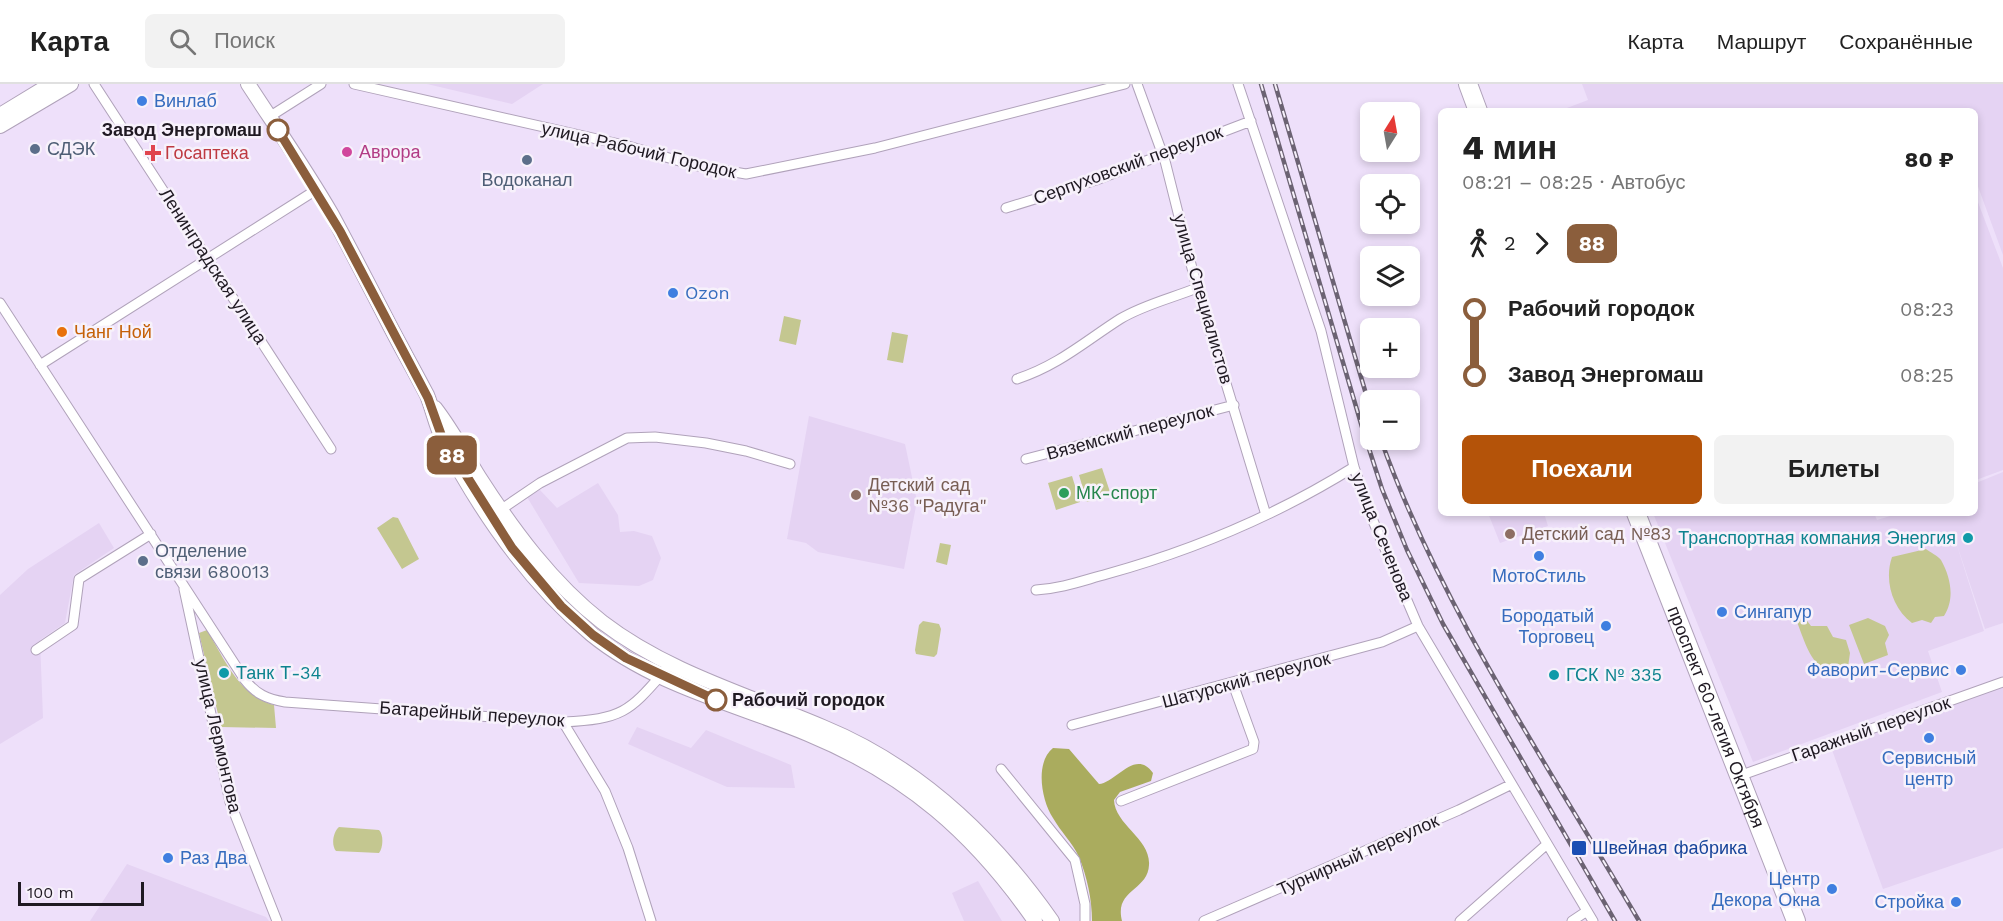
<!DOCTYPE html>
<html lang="ru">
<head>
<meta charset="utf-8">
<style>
  :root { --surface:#fff; --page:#f2f2f2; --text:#222; --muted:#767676; --line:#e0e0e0; --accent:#b45309 }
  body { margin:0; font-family:"Work Sans",sans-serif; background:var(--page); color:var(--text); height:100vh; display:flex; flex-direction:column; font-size:22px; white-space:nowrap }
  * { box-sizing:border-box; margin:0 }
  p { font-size:20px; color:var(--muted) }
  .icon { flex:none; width:33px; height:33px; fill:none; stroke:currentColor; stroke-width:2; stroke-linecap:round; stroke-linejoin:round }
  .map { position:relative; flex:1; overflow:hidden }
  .drawer { position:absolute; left:1438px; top:24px; width:540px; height:408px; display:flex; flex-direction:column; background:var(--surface); border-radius:9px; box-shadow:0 3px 9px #0003 }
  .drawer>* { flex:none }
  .badge { padding:0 12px; border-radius:9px; font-size:21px; line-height:39px }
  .needle { width:39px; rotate:11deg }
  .fabs { position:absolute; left:1360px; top:18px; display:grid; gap:12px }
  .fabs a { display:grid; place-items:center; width:60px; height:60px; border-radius:9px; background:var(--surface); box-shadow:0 3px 9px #0003; font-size:30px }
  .scale { position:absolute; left:18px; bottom:15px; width:126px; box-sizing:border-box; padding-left:6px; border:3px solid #1f1922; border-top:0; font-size:16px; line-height:21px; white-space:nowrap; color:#1f1922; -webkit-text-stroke:4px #f7f1fb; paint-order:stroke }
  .map>.badge { position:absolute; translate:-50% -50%; box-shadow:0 0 0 3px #fff }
  .legs { display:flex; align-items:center; gap:9px; height:66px; padding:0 24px; font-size:20px }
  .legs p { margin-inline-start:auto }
  .headline { display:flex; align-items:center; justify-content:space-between; height:102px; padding:0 24px }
  h1 { font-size:33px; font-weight:800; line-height:45px }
  .primary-button { display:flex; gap:12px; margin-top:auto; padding:12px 24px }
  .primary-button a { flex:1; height:69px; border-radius:9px; background:var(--accent); color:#fff; font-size:24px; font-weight:800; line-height:69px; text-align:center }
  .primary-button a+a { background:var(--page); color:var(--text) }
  ul { padding:0 24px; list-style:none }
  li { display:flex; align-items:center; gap:21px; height:66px; font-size:22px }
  li i { display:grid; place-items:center; width:9px; height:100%; margin:0 8px; background:currentColor }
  li i::after { content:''; width:15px; height:15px; margin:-8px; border:4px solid; border-radius:50%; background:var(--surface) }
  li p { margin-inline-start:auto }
  li:first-child i { background:linear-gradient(#0000 50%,currentColor 0) }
  li:last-child i { background:linear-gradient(currentColor 50%,#0000 0) }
  header { display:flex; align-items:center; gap:36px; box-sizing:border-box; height:84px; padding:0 30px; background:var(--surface); border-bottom:2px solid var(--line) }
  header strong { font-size:28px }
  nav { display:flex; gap:33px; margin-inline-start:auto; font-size:21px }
  .search { width:420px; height:54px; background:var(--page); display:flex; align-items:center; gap:15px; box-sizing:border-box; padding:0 21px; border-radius:9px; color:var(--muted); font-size:22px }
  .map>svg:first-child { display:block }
</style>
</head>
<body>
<header>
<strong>Карта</strong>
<div class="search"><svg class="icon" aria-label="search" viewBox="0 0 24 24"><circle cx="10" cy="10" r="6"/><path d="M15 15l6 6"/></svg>Поиск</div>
<nav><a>Карта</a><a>Маршрут</a><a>Сохранённые</a></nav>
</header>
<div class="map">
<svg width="2003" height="837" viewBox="0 0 2003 837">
  <rect width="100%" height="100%" fill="#eee0fa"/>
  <path fill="#e5d3f3" d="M427 0H543L512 20Z
    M1582 0H2003V171L1976 97V27H1559L1588 16Z
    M1976 113 2003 184V386L1976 396Z
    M809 332 905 360 917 417 904 485 818 468 806 459 787 455Z
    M2003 388V539L1985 545 1955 455 1984 547 1928 567 1942 608 1753 678 1653 429H1874L1877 436 1900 429H1976V399Z
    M598 399 618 431 620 448 634 447 652 452 661 474 653 496 639 502 579 499 527 413 540 406 557 424Z
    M1488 429H1544L1548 442 1500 459Z
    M99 439 114 464 74 491 65 539 40 556 43 634 0 660V511L28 485Z
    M2003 601V764L1883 805 1832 666Z
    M637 643 691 664 706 646 791 681 795 704 727 703 628 660Z
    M127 780 266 833 269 837H90Z
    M978 797 1002 837H964L952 809Z"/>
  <path fill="#c4c790" d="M784 232 801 236 796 261 779 257Z
    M892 248 908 251 903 279 887 276Z
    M1102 384 1111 411 1087 418 1079 391Z
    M1072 392 1080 418 1056 426 1048 399Z
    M393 433 398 434 419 475 402 485 377 444Z
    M940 459 951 461 947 481 936 478Z
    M1926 465C1930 468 1938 472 1941 476 1951 494 1955 515 1944 532L1935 533 1931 539 1922 536 1912 539C1892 524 1884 496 1892 473Z
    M1802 530 1811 542H1827L1833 553 1846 556 1850 569 1848 583 1833 590C1811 583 1805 558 1797 538Z
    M1868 534 1885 542 1889 551 1885 559 1888 571 1864 580 1849 541Z
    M923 537 939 540 941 545 937 570 934 573 916 570 915 566 919 541Z
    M207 546C224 574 239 612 274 621L276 644 221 643 199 549Z
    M339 743 379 746C384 751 383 764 379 769L336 767C331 761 333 748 339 743Z"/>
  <path fill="#aaac5e" d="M1053 664 1069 665 1099 700C1116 699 1135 664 1153 689L1151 697 1120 708 1114 716C1115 741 1151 755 1149 781 1148 807 1114 805 1122 837H1092C1092 815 1087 793 1079 773 1072 758 1061 748 1053 734 1041 716 1035 678 1053 664Z"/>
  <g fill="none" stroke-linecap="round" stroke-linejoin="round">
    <g stroke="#b0a2ba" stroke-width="11">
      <path id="street" d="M94 0 331 365
        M354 0 628 62 693 81 746 90 875 64 1125 0
        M1137 0 1165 77 1197 204 1266 431
        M1238 0 1321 247 1354 383 1368 425 1418 542 1593 837
        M269 33 321 0
        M1006 124 1096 96 1251 37
        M0 219 245 596C256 610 267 615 285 618L563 638C627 635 630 626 671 580
        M40 281 316 106
        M1017 295C1059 281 1084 258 1120 235 1143 221 1172 214 1197 204
        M1026 375 1234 321
        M490 433 540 399 627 354 655 353 706 359 746 367 790 380
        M184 505 230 718 277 837
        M1036 506C1063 504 1081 497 1107 490 1194 466 1277 431 1354 383
        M36 566 73 541 79 495 151 450
        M563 638 605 707 628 764 651 837
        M1072 641 1382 558 1418 542
        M1001 685 1075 776 1085 820V837
        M1739 692 2003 598
        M1121 717 1253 665 1254 658 1233 600
        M1204 837 1459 726 1510 701
        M1460 837 1546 761
        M1572 837 1587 827"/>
    </g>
    <g stroke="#b0a2ba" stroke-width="16">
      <path id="secondary" d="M248 0C276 43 306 86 332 131 352 168 371 205 390 242 402 265 415 288 427 311 433 326 436 342 443 356 480 427 529 498 591 550 653 601 736 620 808 650 907 691 974 749 1035 837
        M0 31 51 0
        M0 42 71 0
        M435 324C452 346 464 369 479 393 513 446 552 499 602 538 667 588 748 611 823 643 918 682 993 753 1052 837"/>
    </g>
    <g stroke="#b0a2ba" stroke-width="20">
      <g id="highway">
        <path d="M1468 0 1478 27"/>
        <path id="s1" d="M1636 429 1796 837"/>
      </g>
    </g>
    <use href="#street" stroke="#fff" stroke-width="9"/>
    <use href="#secondary" stroke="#fff" stroke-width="14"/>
    <use href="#highway" stroke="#fff" stroke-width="18"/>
    <g stroke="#6c6373" stroke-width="4.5">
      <path id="rail" d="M1261 0 1362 343 1382 405 1407 466 1443 540 1615 837
        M1275 0 1371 327
        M1381 356C1442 526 1548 681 1639 837"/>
    </g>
    <use href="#rail" stroke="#f7f1fb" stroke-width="2" stroke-dasharray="7" stroke-linecap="butt"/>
  </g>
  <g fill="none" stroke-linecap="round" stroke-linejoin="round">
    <g stroke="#fff" stroke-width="14">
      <path id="line-1" d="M278 46 340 147 428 314 442 353 512 464 561 522 593 551 626 574 716 616"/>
    </g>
    <use href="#line-1" stroke="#8b5e3c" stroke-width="9"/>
  </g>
  <g fill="#3f7fe0" stroke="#f7f1fb" stroke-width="2">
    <circle cx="142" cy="17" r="6"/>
    <circle cx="673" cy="209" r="6"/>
    <circle cx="1539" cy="472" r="6"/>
    <circle cx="1722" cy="528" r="6"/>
    <circle cx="1606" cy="542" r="6"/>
    <circle cx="1961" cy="586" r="6"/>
    <circle cx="1929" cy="654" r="6"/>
    <circle cx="168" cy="774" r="6"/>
    <circle cx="1832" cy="805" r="6"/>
    <circle cx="1956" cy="818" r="6"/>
  </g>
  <g fill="#fff" stroke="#8b5e3c" stroke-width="3">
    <circle cx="278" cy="46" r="10"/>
    <circle cx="716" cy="616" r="10"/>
  </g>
  <g fill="#5c6f8a" stroke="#f7f1fb" stroke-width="2">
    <circle cx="35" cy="65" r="6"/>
    <circle cx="527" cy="76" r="6"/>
    <circle cx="143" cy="477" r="6"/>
  </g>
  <circle fill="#d1479c" stroke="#f7f1fb" stroke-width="2" cx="347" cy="68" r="6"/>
  <path fill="#e0444e" stroke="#f7f1fb" stroke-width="2" d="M150 60h6v6h6v6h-6v6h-6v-6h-6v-6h6z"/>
  <circle fill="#e8710a" stroke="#f7f1fb" stroke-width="2" cx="62" cy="248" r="6"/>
  <circle fill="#2e9e5b" stroke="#f7f1fb" stroke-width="2" cx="1064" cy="409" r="6"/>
  <g fill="#8d6e63" stroke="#f7f1fb" stroke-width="2">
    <circle cx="856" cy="411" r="6"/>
    <circle cx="1510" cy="450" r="6"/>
  </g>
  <g fill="#0f9aa8" stroke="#f7f1fb" stroke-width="2">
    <circle cx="1968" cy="454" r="6"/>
    <circle cx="224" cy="589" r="6"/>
    <circle cx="1554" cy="591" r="6"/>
  </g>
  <rect fill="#1a4fb4" stroke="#f7f1fb" stroke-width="2" x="1571" y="756" width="16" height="16" rx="3"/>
  <g text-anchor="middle" stroke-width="5" stroke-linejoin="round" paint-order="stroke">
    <g font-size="18" fill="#366cbe" stroke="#f7f1fb" text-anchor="start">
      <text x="154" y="23">Винлаб</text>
      <text x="685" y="215">Ozon</text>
      <text x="1539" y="498" text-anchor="middle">МотоСтиль</text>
      <text x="1734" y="534">Сингапур</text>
      <text x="1594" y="538" text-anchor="end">Бородатый<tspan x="1594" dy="21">Торговец</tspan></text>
      <text x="1949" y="592" text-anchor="end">Фаворит-Сервис</text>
      <text x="1929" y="680" text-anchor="middle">Сервисный<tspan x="1929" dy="21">центр</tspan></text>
      <text x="180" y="780">Раз Два</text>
      <text x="1820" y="801" text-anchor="end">Центр<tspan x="1820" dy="21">Декора Окна</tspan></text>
      <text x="1944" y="824" text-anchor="end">Стройка</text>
    </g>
    <g font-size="18" font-weight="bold" fill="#1f1922" stroke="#f7f1fb" text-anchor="end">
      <text x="262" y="52">Завод Энергомаш</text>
      <text x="732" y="622" text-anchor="start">Рабочий городок</text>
    </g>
    <g font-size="18" fill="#4e5e75" stroke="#f7f1fb" text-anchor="start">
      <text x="47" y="71">СДЭК</text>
      <text x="527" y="102" text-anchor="middle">Водоканал</text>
      <text x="155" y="473">Отделение<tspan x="155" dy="21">связи 680013</tspan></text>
    </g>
    <g font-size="18" fill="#1f1922" stroke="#f7f1fb">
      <text transform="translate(639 66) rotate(13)" y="6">улица Рабочий Городок</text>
      <text transform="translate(1128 81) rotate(-20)" y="6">Серпуховский переулок</text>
      <text transform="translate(213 182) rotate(57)" y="6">Ленинградская улица</text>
      <text transform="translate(1203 215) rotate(74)" y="6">улица Специалистов</text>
      <text transform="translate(1130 348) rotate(-15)" y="6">Вяземский переулок</text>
      <text transform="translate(1382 453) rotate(68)" y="6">улица Сеченова</text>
      <text transform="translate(1246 596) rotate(-15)" y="6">Шатурский переулок</text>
      <text transform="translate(472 630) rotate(4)" y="6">Батарейный переулок</text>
      <text dy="6" stroke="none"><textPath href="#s1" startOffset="219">проспект 60-летия Октября</textPath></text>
      <text transform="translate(1871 645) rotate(-19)" y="6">Гаражный переулок</text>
      <text transform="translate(218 652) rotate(77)" y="6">улица Лермонтова</text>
      <text transform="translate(1358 771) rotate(-24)" y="6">Турнирный переулок</text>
    </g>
    <g font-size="18" fill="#b23c85" stroke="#f7f1fb" text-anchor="start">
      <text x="359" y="74">Аврора</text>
    </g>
    <g font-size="18" fill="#be3a42" stroke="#f7f1fb" text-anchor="start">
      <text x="165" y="75">Госаптека</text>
    </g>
    <g font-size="18" fill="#c56008" stroke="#f7f1fb" text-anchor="start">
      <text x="74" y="254">Чанг Ной</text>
    </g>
    <g font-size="18" fill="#785e54" stroke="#f7f1fb" text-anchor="start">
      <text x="868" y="407">Детский сад<tspan x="868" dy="21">№36 "Радуга"</tspan></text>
      <text x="1522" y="456">Детский сад №83</text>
    </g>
    <g font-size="18" fill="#27864d" stroke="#f7f1fb" text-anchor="start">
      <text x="1076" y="415">МК-спорт</text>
    </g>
    <g font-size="18" fill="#0d838f" stroke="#f7f1fb" text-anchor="start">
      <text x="1956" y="460" text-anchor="end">Транспортная компания Энергия</text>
      <text x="236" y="595">Танк Т-34</text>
      <text x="1566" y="597">ГСК № 335</text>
    </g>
    <g font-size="18" fill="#164399" stroke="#f7f1fb" text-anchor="start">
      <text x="1592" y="770">Швейная фабрика</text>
    </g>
  </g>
</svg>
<div class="fabs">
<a><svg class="needle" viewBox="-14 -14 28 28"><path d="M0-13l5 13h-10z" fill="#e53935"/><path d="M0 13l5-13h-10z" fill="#767676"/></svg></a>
<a><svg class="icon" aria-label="locate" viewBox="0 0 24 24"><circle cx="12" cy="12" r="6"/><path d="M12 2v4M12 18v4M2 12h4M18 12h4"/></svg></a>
<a><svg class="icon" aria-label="layers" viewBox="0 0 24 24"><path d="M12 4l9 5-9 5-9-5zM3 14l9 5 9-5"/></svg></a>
<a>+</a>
<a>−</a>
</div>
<div class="scale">100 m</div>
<b class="badge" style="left:452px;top:371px;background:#8b5e3c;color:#fff">88</b>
<section class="drawer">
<div class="headline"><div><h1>4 мин</h1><p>08:21 – 08:25 · Автобус</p></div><b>80 ₽</b></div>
<div class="legs"><svg class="icon" aria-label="walk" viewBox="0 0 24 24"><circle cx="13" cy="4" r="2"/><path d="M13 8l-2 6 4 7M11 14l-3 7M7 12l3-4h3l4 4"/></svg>2<svg class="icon" aria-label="forward" viewBox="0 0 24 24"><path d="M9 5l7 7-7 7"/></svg><b class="badge" style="background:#8b5e3c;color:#fff">88</b></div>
<ul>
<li><i style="color:#8b5e3c"></i><b>Рабочий городок</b><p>08:23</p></li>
<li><i style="color:#8b5e3c"></i><b>Завод Энергомаш</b><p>08:25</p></li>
</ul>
<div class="primary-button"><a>Поехали</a><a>Билеты</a></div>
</section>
</div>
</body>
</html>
